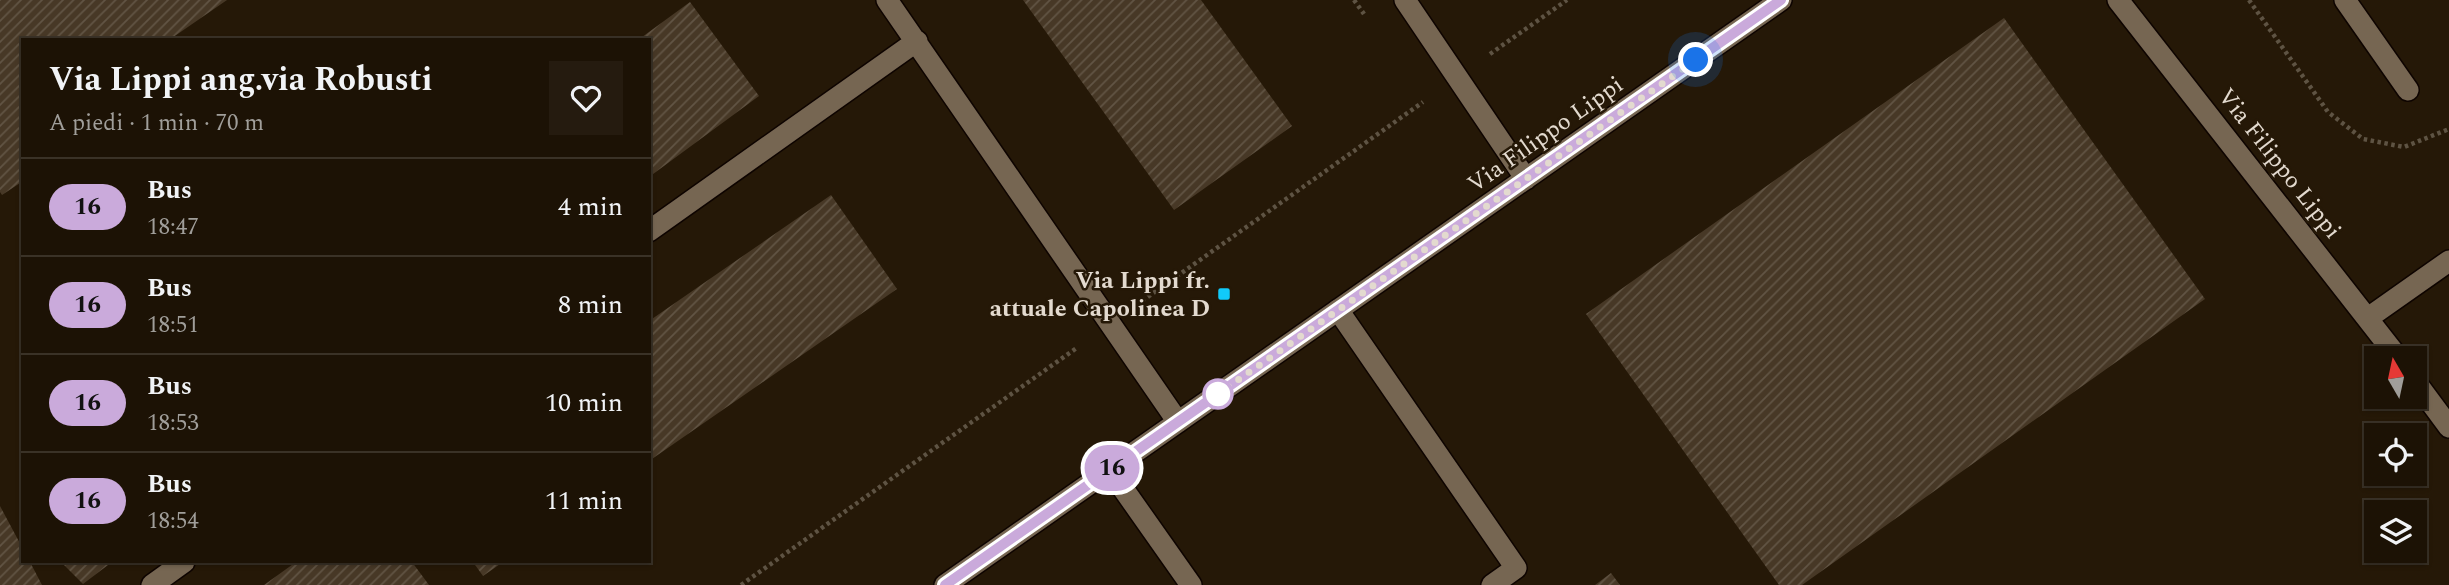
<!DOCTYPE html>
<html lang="it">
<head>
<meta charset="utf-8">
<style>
  :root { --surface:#1c1205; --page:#251b0f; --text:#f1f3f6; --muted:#a09e9a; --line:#3a3227 }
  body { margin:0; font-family:Spectral,serif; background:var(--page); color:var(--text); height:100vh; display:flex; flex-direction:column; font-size:26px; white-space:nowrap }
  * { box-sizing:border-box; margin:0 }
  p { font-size:23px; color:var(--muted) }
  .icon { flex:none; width:38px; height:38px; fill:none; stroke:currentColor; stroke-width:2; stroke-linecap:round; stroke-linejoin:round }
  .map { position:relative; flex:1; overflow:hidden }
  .side { position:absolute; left:21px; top:38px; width:630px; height:525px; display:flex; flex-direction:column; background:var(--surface); border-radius:0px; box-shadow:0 2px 5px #0004,0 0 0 2px var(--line) }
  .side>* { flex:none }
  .badge { padding:0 14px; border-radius:23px; font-size:24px; line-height:46px }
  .needle { width:46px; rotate:351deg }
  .buttons { position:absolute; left:2364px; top:346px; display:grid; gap:14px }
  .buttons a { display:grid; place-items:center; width:63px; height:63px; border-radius:0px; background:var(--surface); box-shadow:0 2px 5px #0004,0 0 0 2px var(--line); font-size:35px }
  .you { position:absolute; width:35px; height:35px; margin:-18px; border:5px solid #fff; border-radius:50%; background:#1a73e8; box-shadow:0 0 0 10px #1a73e833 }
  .map>.badge { position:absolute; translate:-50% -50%; box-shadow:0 0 0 4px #fff }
  .round { display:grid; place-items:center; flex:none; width:74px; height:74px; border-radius:0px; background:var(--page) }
  .headline { display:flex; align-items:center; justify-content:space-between; height:119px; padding:0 28px }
  h1 { font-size:33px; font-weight:700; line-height:52px }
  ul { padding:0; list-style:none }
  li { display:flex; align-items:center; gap:21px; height:98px; padding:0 28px; border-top:2px solid var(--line) }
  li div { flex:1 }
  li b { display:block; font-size:26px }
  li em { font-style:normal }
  li .badge { min-width:77px; font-weight:700; text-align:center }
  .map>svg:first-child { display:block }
</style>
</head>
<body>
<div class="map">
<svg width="2449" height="585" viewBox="0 0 2449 585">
  <defs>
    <pattern id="building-hatch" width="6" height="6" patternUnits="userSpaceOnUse" patternTransform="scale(1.75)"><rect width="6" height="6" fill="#473826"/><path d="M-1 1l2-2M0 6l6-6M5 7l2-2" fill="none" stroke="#615444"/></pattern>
  </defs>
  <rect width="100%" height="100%" fill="#251807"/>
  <path fill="url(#building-hatch)" d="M0 0H227L169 40H23V181L2 195 0 192Z
    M1023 0H1201L1292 126 1174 210Z
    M690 2 759 96 649 177V40H638Z
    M2004 18 2205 299 1802 585H1779L1586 314Z
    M831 195 897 289 649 461V321Z
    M0 506 23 549V562H30L42 585H0Z
    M61 562H112L83 584Z
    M296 562H412L429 585H264Z
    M473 562H503L483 576Z
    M1611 573 1620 585H1595Z"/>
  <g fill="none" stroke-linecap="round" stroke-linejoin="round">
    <g stroke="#0e0400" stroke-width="24">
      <path id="service" d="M1338 310 1516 568 1492 585
        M1110 470 1191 585"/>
    </g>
    <g stroke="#0e0400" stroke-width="24">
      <path id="minor" d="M887 0 1178 422
        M1405 0 1526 179
        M2118 0 2399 359
        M2345 0 2408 90
        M649 231 917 41
        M2368 318 2449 261
        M2415 381 2449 427
        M152 585 184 562
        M945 585 1781 0"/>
    </g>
    <path stroke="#5e5343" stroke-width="4.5" stroke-dasharray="3.5 3.5" stroke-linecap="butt" d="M1354 0 1364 14
      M2249 0 2328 112 2363 139 2404 147 2449 129
      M1490 54 1567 0
      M1142 301 1423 102
      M741 585 1078 347"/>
    <use href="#service" stroke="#766652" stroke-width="21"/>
    <use href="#minor" stroke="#766652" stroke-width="21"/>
  </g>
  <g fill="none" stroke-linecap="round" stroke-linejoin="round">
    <g stroke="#fff" stroke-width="16">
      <path id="line" d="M945 585 1781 0"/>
    </g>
    <use href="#line" stroke="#caaadb" stroke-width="10"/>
    <path stroke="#e3dacf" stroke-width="7" stroke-dasharray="0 12.6" d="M1218 394 1696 60"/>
  </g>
  <rect fill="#11cafa" stroke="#251807" stroke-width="2.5" x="1217" y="287" width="14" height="14" rx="3.5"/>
  <circle fill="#fff" stroke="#caaadb" stroke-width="3.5" cx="1218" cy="394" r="14"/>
  <g text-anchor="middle" stroke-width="5" stroke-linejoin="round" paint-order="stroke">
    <g font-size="24" fill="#e3dacf" stroke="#251807">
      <text transform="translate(1545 134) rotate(-35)" y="8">Via Filippo Lippi</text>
      <text transform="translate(2280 163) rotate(52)" y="8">Via Filippo Lippi</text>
    </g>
    <g font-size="24" font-weight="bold" fill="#e3dacf" stroke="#251807" text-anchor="end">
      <text x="1210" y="288">Via Lippi fr.<tspan x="1210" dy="28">attuale Capolinea D</tspan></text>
    </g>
  </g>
</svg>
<div class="buttons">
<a><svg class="needle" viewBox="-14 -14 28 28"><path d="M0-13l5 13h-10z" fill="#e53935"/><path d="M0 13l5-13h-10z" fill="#a09e9a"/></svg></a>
<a><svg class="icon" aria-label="locate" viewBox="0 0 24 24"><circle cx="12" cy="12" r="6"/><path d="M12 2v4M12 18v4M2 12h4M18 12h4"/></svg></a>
<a><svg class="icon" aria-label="layers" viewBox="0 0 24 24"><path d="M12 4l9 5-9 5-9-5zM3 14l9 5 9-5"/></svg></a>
</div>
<div class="you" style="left:1696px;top:60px"></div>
<b class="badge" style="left:1112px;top:468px;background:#caaadb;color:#111">16</b>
<section class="side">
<div class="headline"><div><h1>Via Lippi ang.via Robusti</h1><p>A piedi · 1 min · 70 m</p></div><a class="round"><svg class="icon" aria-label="heart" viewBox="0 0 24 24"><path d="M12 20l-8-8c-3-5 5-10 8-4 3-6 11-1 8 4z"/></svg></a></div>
<ul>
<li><span class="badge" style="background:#caaadb;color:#111">16</span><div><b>Bus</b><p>18:47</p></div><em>4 min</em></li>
<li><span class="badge" style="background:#caaadb;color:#111">16</span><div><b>Bus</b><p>18:51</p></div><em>8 min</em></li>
<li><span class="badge" style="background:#caaadb;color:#111">16</span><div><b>Bus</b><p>18:53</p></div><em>10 min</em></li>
<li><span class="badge" style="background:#caaadb;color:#111">16</span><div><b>Bus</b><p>18:54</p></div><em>11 min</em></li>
</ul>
</section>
</div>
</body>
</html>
